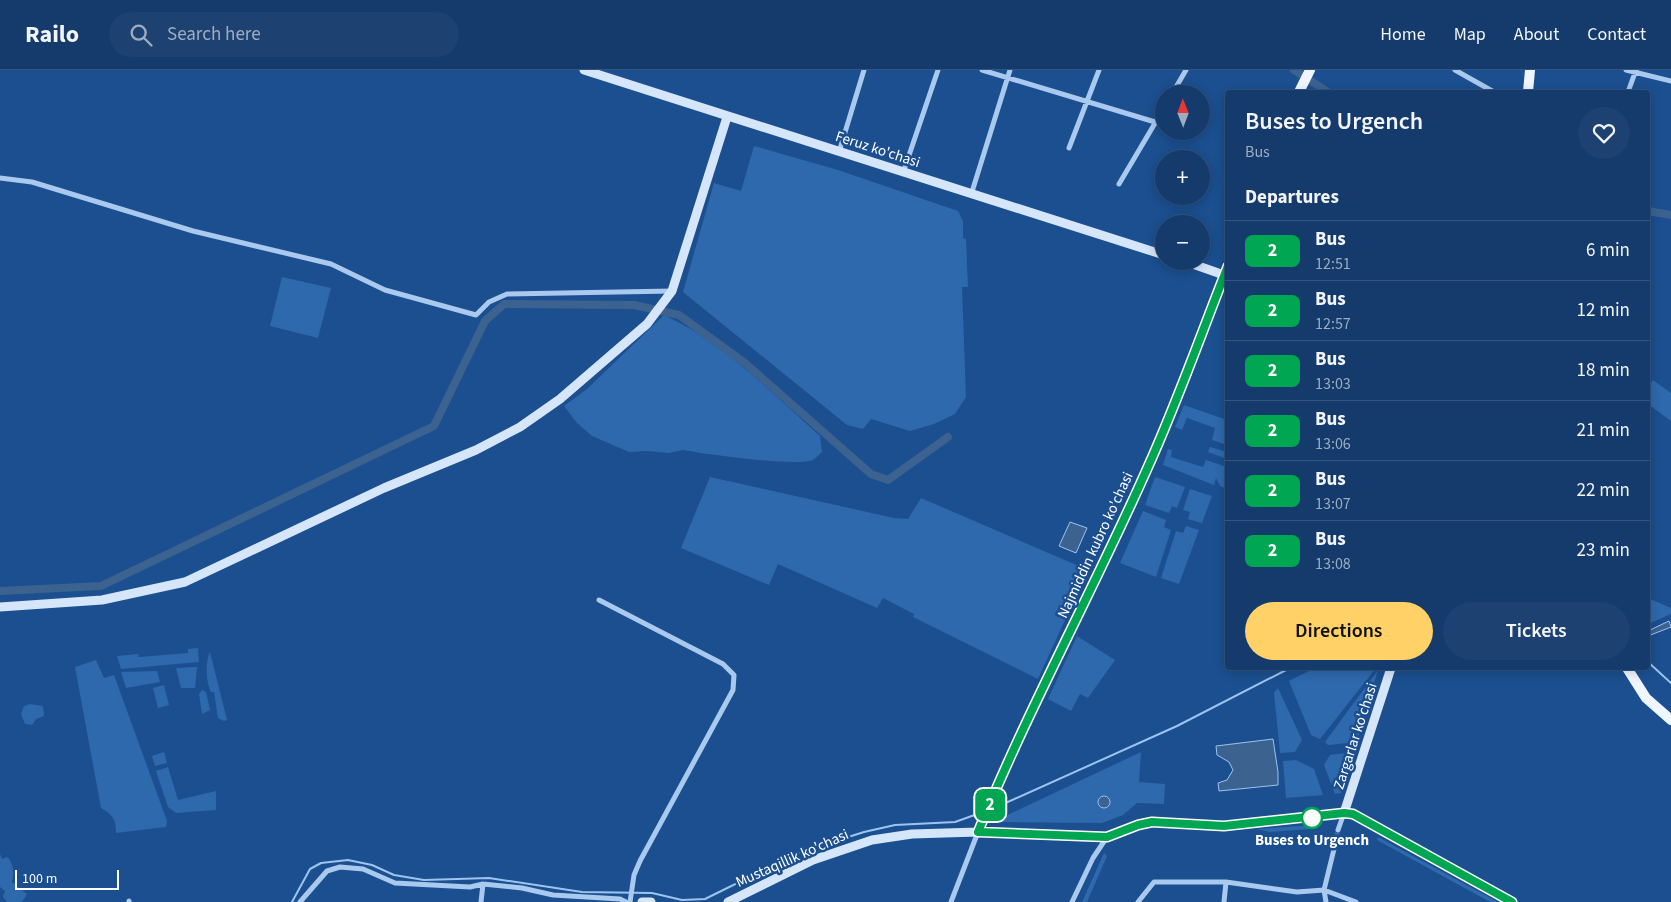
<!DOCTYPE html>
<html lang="en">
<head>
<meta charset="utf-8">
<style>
  :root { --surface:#143b6b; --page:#1d4271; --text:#f1f3f6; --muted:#9dadc1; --line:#33557e; --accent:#ffd166 }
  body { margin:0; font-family:"Source Sans 3",sans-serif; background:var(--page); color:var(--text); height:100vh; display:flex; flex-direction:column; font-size:19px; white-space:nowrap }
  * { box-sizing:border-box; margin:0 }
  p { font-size:16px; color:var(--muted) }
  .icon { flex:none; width:28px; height:28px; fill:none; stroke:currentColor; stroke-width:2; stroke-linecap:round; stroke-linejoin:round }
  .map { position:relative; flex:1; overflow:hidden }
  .details { position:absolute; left:1225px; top:20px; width:425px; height:580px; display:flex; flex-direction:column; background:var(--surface); border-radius:5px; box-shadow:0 2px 12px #0003,0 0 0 1px var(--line) }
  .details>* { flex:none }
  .badge { padding:0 10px; border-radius:8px; font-size:18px; line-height:32px }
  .needle { width:32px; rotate:359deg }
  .tools { position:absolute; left:1155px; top:15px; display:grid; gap:10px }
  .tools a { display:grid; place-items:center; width:55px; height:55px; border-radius:50%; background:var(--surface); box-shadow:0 2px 12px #0003,0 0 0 1px var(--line); font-size:25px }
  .scale { position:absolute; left:15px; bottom:12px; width:104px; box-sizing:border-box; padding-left:5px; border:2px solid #fff; border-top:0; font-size:14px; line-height:18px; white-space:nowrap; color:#fff; -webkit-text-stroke:4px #1b4f8f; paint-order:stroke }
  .map>.badge { position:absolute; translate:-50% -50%; box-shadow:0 0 0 2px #fff }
  h2 { padding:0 20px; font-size:19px; line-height:45px }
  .round { display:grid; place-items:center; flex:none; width:52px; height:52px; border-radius:26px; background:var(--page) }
  .overview { display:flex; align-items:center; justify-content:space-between; height:85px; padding:0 20px }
  h1 { font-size:24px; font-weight:600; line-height:38px }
  .primary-button { display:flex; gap:10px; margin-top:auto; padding:10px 20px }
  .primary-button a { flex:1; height:58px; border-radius:30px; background:var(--accent); color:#111; font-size:20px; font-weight:600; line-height:58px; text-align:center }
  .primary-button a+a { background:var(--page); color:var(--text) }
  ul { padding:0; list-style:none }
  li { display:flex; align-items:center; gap:15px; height:60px; padding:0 20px; border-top:1px solid var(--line) }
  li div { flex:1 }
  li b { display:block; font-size:19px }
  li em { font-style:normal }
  li .badge { min-width:55px; font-weight:700; text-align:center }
  header { display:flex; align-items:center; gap:30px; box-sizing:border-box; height:70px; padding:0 25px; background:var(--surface); border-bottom:1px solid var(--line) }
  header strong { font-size:24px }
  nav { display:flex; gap:28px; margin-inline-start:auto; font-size:18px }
  .search { width:350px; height:45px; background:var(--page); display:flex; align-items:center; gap:12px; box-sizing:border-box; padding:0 18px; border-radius:28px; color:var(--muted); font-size:19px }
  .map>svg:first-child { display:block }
</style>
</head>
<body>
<header>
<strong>Railo</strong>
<div class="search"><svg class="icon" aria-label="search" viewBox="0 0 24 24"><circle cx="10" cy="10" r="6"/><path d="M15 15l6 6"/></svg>Search here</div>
<nav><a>Home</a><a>Map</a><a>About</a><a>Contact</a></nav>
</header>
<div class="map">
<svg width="1671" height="832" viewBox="0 0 1671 832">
  <rect width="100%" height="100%" fill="#1b4f8f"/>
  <path fill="#2e69ad" d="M754 76 838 100 958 141 963 151V168L966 169 968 217H962L966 327 955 344 934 354 910 361 871 349 863 359 847 355 683 222 714 113 741 121Z
    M282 207 331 218 318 268 270 256Z
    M664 245C723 272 772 323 820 366L822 382C820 384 816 388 813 390 797 397 704 384 683 380L669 383 646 381 629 382 592 366 577 353 564 336 587 319Z
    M1653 310 1671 323V351L1648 334V318Z
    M1184 335 1227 350V375L1212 370 1215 358 1187 348 1182 360 1175 357Z
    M1210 377 1227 382V389L1208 382Z
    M1168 379 1172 380 1171 387 1203 397 1206 390 1227 397V419L1220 416 1216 408 1214 415 1163 395Z
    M710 407 894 448 908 449 921 428 1088 500 1038 609 913 547 914 544 883 528 877 538 778 494 769 515 681 478Z
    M1155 407 1185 417 1177 438 1172 436 1169 443 1145 435Z
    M1190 419 1212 426 1202 453 1188 449 1190 442 1183 440Z
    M1143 441 1166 450 1164 457 1171 460 1156 507 1120 493Z
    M1186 456 1199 460 1179 514 1161 508 1176 461 1183 463Z
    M1648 528 1671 538V544L1648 554Z
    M1077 566 1115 590 1088 628 1080 624 1071 641 1048 629Z
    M198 578 199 592 121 599 117 586 138 584 139 587 188 583V579Z
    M210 582 227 650 224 651 218 648 214 622H211C206 612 205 592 210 582Z
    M96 590 104 608 114 605 167 751 166 757 116 763C116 750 113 745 101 738L75 597Z
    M197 597 195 618H181L176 598Z
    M1315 598H1376L1320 669 1311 665 1289 611Z
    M1378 600 1357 672 1328 675 1325 672Z
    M157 601 160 612 126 618 121 602Z
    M164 615 169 635 158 638 153 618Z
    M1278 618 1302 670 1295 682 1280 683 1274 623Z
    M202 620 206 622 210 640 202 644 199 624Z
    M30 634 43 636 44 646 36 649 32 655 25 654 21 644 24 636Z
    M164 682 167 693 155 696 152 686Z
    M1141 682 1139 712 1165 714 1164 734 1137 733 1123 745 1102 753 1001 752V748Z
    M1355 682 1341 723 1335 724 1324 695 1330 685Z
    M1296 690 1314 699 1323 725 1286 728 1283 691Z
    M168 697 178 730 216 721V740L176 743 168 737 156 701Z
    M1315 755 1310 759 1270 762 1257 759Z
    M1378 767 1498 832H1490L1377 770Z
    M1104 783 1107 786 1087 832H1082Z
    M0 784 2 789 7 787C14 793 14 804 12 812L27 824 22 832H7L3 827 5 821 0 817Z"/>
  <path fill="#3c6290" stroke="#9cc4f0" d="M1070 452 1087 458 1076 483 1059 476Z
    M1669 551 1671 557 1648 566V561Z
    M1273 669 1278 702V715L1219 721 1218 713 1227 710 1233 700 1229 692 1217 685 1216 676Z
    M1098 732a6 6 0 1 1 12 0a6 6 0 1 1-12 0Z"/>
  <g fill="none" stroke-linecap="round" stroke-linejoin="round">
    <path stroke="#9cc4f0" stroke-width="2" d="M1648 592 1671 613
      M990 740 1177 656 1290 598
      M292 832 310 799 321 793 348 790 372 795 394 805 424 810 489 808 582 822 652 823 682 830 705 829 798 783 864 762 895 755 955 752 983 742"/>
    <path stroke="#3c6290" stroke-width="8" d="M1294 0 1328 22
      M1648 141 1671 145
      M0 521 101 516 434 356 485 251 504 234 634 235 679 245 745 293 871 404 888 410 948 367"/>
    <path stroke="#3d69a0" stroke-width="5" stroke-dasharray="5 2.5" stroke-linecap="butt" d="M1335 775 1338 760"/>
    <path stroke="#a9c9ee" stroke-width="5" d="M982 0 1155 52
      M1455 0 1494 22
      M1626 0 1671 11
      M1628 22 1636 0
      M1172 24 1186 0
      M1069 78 1099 0
      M839 82 864 0
      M903 103 938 0
      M0 108 32 112 193 161 331 194 385 220 476 245 489 232 507 224 672 221
      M1119 114 1164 38
      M971 125 1010 0
      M599 530 723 594 734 605 733 620 640 791 634 805 630 832
      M1338 760 1344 743 1353 744 1512 832
      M129 832V831
      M300 832 327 801 340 797 363 799 395 813 470 817 483 814 522 818 553 825 620 829 626 832
      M481 832 483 814
      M951 832 978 762
      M1072 832 1093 788 1107 767
      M1138 832 1154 812H1226L1297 822 1324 820 1356 832
      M1224 832 1226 812
      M1326 832 1324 820 1335 775"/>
    <path stroke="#d6e6fa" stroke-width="9" d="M584 0 1164 185
      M0 537 102 530 185 512 384 418 476 380 520 357 560 329 647 254 672 221 727 47
      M978 762C1027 638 1094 521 1148 398 1176 335 1200 270 1224 205L1184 191
      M642 832H651
      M728 832 813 790 872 770 912 764 978 762 1107 767 1138 755 1152 752 1224 756 1344 743 1391 598"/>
    <path stroke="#f0f6ff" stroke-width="10" d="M1299 22 1310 0
      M1528 22 1530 0
      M1228 196 1224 205 1228 206
      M1627 598 1646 628 1671 650"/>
  </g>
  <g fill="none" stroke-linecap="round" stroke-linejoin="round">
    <g stroke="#fff" stroke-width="11">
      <path id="line" d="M1228 196C1201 264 1177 333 1147 399 1093 521 1028 639 978 762L1107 767 1138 755 1152 752 1224 756 1344 743 1353 744 1512 832"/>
    </g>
    <use href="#line" stroke="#00a651" stroke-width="8"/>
  </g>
  <circle fill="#fff" stroke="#00a651" stroke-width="2.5" cx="1312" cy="748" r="10"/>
  <g text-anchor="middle" stroke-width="5" stroke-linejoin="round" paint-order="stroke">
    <g font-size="15" fill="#fff" stroke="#1b4f8f">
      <text transform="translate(878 79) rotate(18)" y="5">Feruz ko'chasi</text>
      <text transform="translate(1095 475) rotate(-65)" y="5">Najmiddin kubro ko'chasi</text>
      <text transform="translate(1355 666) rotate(-72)" y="5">Zargarlar ko'chasi</text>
      <text transform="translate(792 788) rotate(-24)" y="5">Mustaqillik ko'chasi</text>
    </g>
    <g font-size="15" font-weight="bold" fill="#fff" stroke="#1b4f8f">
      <text x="1312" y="775">Buses to Urgench</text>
    </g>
  </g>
</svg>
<div class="tools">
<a><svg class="needle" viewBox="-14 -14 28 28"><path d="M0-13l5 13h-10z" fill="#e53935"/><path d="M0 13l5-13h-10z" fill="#9dadc1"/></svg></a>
<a>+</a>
<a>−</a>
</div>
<div class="scale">100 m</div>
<b class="badge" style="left:990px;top:735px;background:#00a651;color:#fff">2</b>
<section class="details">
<div class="overview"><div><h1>Buses to Urgench</h1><p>Bus</p></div><a class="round"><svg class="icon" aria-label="heart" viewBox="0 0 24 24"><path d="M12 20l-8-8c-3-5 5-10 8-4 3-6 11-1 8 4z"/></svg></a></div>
<h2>Departures</h2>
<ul>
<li><span class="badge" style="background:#00a651;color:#fff">2</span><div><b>Bus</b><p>12:51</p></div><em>6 min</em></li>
<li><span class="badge" style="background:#00a651;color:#fff">2</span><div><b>Bus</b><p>12:57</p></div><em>12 min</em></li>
<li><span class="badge" style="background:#00a651;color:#fff">2</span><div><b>Bus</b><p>13:03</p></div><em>18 min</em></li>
<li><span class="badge" style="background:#00a651;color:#fff">2</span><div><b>Bus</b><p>13:06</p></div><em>21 min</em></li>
<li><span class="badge" style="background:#00a651;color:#fff">2</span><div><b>Bus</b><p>13:07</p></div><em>22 min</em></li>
<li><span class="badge" style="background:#00a651;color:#fff">2</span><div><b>Bus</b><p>13:08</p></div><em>23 min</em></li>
</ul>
<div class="primary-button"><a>Directions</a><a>Tickets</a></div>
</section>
</div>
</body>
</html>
